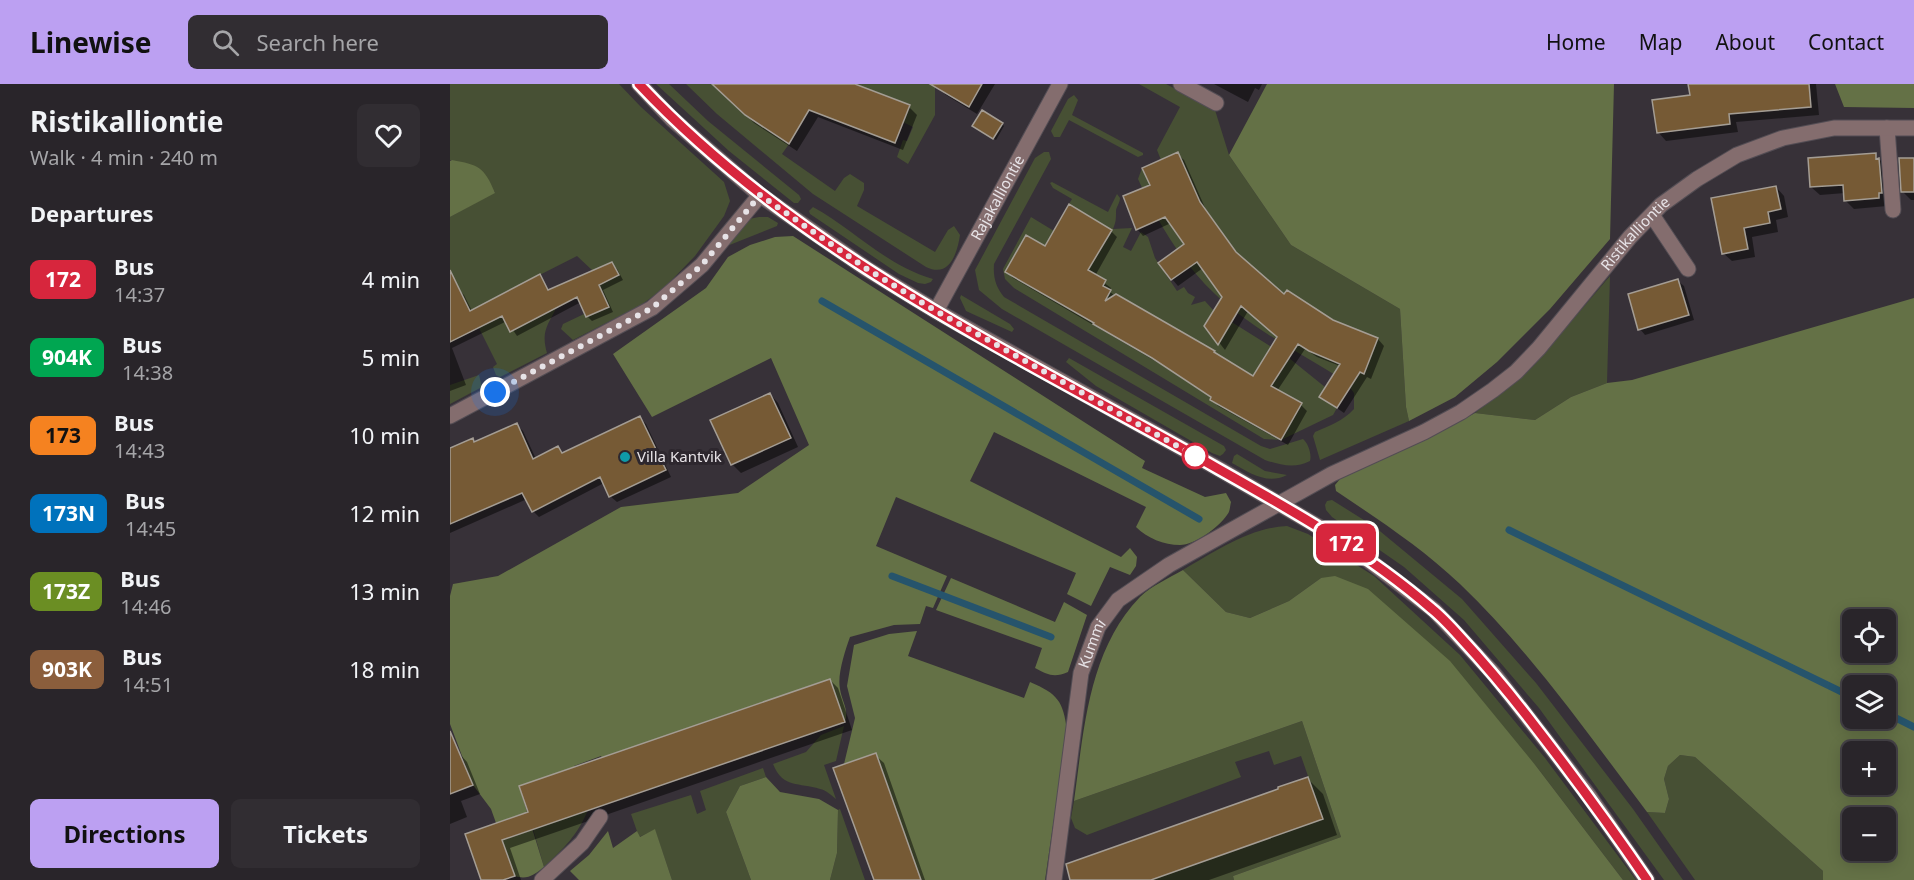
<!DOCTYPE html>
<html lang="en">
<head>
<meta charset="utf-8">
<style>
  :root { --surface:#29252a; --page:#312d32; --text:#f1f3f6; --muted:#a5a5a8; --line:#454247; --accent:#bca0f2 }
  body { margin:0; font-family:"Noto Sans",sans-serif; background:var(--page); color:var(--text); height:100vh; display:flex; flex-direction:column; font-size:22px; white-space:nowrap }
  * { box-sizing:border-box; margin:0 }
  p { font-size:20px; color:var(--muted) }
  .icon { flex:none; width:33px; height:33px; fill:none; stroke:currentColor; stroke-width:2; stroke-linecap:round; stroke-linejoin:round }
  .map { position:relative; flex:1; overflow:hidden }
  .side { display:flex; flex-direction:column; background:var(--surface); width:450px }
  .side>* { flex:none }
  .badge { padding:0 12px; border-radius:9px; font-size:21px; line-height:39px }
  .buttons { position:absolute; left:1392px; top:525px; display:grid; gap:12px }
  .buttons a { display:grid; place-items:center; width:54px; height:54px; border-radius:9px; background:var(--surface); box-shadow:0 3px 15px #0003,0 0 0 2px var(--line); font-size:30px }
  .you { position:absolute; width:30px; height:30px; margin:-15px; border:4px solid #fff; border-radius:50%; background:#1a73e8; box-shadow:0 0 0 9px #1a73e833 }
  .map>.badge { position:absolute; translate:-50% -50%; box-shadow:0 0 0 3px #fff }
  h2 { padding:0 30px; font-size:22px; line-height:54px }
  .round { display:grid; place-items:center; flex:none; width:63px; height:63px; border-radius:9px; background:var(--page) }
  .headline { display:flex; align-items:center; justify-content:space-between; height:102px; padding:0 30px }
  h1 { font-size:28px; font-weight:700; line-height:45px }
  .primary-button { display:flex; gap:12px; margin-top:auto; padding:12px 30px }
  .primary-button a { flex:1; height:69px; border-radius:9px; background:var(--accent); color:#111; font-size:24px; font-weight:700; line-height:69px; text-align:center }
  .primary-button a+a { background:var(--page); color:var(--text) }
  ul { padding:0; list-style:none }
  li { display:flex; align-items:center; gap:18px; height:78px; padding:0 30px }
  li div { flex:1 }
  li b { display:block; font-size:22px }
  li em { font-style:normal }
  li .badge { min-width:66px; font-weight:700; text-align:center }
  header { display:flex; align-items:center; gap:36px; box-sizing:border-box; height:84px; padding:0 30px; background:var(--accent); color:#111 }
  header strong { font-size:28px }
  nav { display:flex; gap:33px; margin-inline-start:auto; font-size:21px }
  .search { width:420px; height:54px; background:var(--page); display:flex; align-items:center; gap:15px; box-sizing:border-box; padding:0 21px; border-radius:9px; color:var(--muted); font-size:22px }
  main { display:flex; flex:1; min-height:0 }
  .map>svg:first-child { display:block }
</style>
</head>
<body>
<header>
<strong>Linewise</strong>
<div class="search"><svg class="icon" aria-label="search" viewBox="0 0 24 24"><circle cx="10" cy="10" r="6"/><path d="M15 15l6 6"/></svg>Search here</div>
<nav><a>Home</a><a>Map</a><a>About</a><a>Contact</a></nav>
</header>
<main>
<section class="side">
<div class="headline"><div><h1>Ristikalliontie</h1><p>Walk · 4 min · 240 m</p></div><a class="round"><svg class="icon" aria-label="heart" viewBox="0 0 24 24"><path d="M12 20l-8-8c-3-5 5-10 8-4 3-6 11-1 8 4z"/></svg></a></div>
<h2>Departures</h2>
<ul>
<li><span class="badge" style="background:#d7263d;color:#fff">172</span><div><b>Bus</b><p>14:37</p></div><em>4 min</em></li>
<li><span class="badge" style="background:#00a651;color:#fff">904K</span><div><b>Bus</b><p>14:38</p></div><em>5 min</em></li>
<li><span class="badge" style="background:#f58220;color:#111">173</span><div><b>Bus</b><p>14:43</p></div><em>10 min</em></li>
<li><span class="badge" style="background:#0072bc;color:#fff">173N</span><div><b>Bus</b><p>14:45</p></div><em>12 min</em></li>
<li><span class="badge" style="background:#6b8e23;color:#fff">173Z</span><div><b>Bus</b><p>14:46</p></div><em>13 min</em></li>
<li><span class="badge" style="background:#8b5e3c;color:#fff">903K</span><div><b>Bus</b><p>14:51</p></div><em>18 min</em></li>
</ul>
<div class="primary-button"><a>Directions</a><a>Tickets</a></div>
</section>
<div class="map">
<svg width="1464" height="796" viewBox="0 0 1464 796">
  <rect width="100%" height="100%" fill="#373138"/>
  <path fill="#475034" d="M0 0H169L191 23 274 98 280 117 274 132 245 172 213 205 191 221 123 256 111 245 113 240 134 230 136 233 159 223 143 187 127 172 44 214 107 223C97 242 91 248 97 269L50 293 46 291 43 283 47 280 9 204 0 208V133L45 108 2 76H0Z
    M206 0H219L258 37 349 111 351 115 348 119H344L279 67Z
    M236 0H267L316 42 315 45 339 60 332 70 385 107 394 94 400 90 414 99V106L407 122 485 168 498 146 504 142 510 151C507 171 499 194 476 183L363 110 267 30Z
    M405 0H479L485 3V31L458 80 447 73 453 56 457 57 463 43 453 38 460 21Z
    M689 0H716L765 26 779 71 841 161 950 225 956 323 959 337 870 376 863 352 865 348C879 342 893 337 904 325V309L895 297C852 270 802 245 765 210 731 178 707 137 688 95L692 84 711 76 707 66 730 23Z
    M624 11 628 16 622 31 693 69V71L688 73 619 36 610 53H604L601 47 618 15Z
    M594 68H599L601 75 544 180C543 194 546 203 554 213L811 362 820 365 853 355C858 359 862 370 860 377 845 385 830 381 815 376L552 225 529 206 525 186 585 74Z
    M602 98 658 128 667 110 670 114C670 119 666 123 666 127 666 135 666 138 663 145L682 144 673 163 681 167 691 148 698 153 705 174 727 207 734 203 738 209 745 213 741 221 755 217 764 227 839 274 875 303 869 313 887 324 883 331 831 356 814 355 564 204 555 195 553 185 581 133 604 147 650 165 662 146 619 120 622 115 603 104 600 99Z
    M363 123C405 146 435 181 483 195L481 198 475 200 468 199 449 190 360 130 359 127Z
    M309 133H318L328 139 327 142 277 162 299 135Z
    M1160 192 1157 299 1121 313 1085 336 1025 329 1082 283Z
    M511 211 560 240 564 245 562 248 516 227 510 214Z
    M619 274 774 362 776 366 773 370 770 372 762 369 646 302 616 278Z
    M29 291 32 303 0 320V301Z
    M787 370 815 387 837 391C817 401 800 389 782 379L784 372Z
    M882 416 925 443 1012 515 1086 599 1183 725 1233 796H1214L1089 624 1014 536 954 483 882 433 876 426 875 421 877 417Z
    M837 442 858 450 924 492 1010 571 1095 674 1186 796H1173L1086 682 871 494 839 517 800 534 776 528 733 486C766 467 799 444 837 442Z
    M852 637 891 753 783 792 784 796H701L873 735 851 672 824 681 819 667 785 678 791 693 637 751 625 744 621 734 624 717Z
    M394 642 386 677 374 681 386 715C382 712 376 706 370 705 349 698 333 705 323 680L356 668 371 651Z
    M1230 671 1245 673 1373 787V796H1245L1197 728 1215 729 1219 715 1214 695 1218 682Z
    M313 684 316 693 290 702 276 728 301 796H222L205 746 189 753 181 730 241 711 247 730 256 726 250 707Z
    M390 725 415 796H380L387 769 388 726Z
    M138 726C127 752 114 764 94 783L83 745Z"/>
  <path fill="#647146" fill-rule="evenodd" d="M817 0H1164L1160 155 1100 225 1047 278 1005 313 959 337 956 323 950 225 841 161 779 71Z
    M1385 0H1464V24L1394 23Z
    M2 76C28 81 34 82 45 109L0 133V77Z
    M343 152 695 377 692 384 755 413 776 409 781 418C780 422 780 428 777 431 769 443 745 461 730 461 714 461 697 454 686 443L696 423 544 348 520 397 671 473 680 464 687 473 686 482 680 491 660 483 641 522 617 510 626 489 446 413 426 462 497 492 483 524 476 522 470 540 444 541 400 553C395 567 387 591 390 605 392 618 399 625 395 638L380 595 350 605 351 609 154 679 151 672 124 682 126 689 69 702 94 783C84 791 77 796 65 792L41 725 23 701 0 640V512L3 500 48 492 171 423 288 409 359 361 321 274 202 333 163 270 256 204 278 173 300 161 325 153Z
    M1464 214V796H1373V787L1245 673 1230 671 1218 682 1214 695 1219 715 1215 729 1197 728C1138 650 1081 568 1010 500 972 464 929 436 886 407L885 401 890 395 966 360 1025 329 1085 336 1121 313 1157 299 1182 296ZM1402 536H1436V568H1402ZM1402 602H1436V634H1402ZM1402 668H1436V700H1402ZM1402 734H1436V766H1402Z
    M733 486 776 528 800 534 839 517 871 494 885 492 918 505 1000 577 1086 682 1173 796H784L783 792 891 753 852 637 624 717C634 646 638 567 690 513 701 502 719 494 733 486Z
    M501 494 605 538 614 518 637 531 618 588C604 594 598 591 585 584L592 564 486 526Z
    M467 547 458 572 574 614 580 598C608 610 613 617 617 646L595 796H471L426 669 394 680 405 634 397 602 404 561 439 550Z
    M316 693 330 708 369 715 388 726 387 769 380 796H301L276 728 290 702Z
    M205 745 222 796H129L120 787 139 771 158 747 163 764 187 747 190 753Z"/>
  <path fill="#0007" d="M265 0H401L459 23 467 31 453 66 368 33 347 67 304 39Z
    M489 0H545L527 30 496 11 487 3Z
    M764 0H812L809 6 805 4 798 18Z
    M1239 0H1366L1369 31 1286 38 1288 48 1216 57 1208 48 1241 13Z
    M552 40 554 42 546 56 527 44Z
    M727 70 734 76 756 126 790 173 835 212 882 237 928 255 934 262 921 295 917 293 894 329 871 313 890 282 867 273 855 265 827 307 851 321 857 327 838 361 768 322 762 314 710 280 563 194 557 188 596 164 661 147 667 153 645 192 661 204 659 207 665 212 803 294 828 254 798 227 775 266 756 242 774 213 753 184 728 202 722 195 736 161 721 139 693 152 687 145 702 102Z
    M1425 71 1433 79 1437 122 1404 125 1395 116V109L1370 111 1361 103Z
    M1464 75V116H1461L1453 108Z
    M1326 103 1334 112 1338 133 1326 136 1328 148 1302 153 1305 173 1282 177 1273 169Z
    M162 180 167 185 173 196 153 206 163 228 142 237 137 232 131 218 67 252 57 237 2 264 16 301 0 307V210L9 206 14 211 22 227 89 192 99 207Z
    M1228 197 1234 202 1244 236 1195 251 1190 245Z
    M320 310 328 319 348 363 291 389 282 380Z
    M190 334 196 340 221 393 167 418 160 412 154 399 89 433 83 427 77 415 0 449V365L22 355 26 359 67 341 73 347 86 375 108 364 114 370Z
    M380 596 388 604 402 646 60 764 71 796H33L17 751 79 729Z
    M9 669 17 678 30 710 11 717 17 733 0 740V673Z
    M425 671 434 679 475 796H425Z
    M858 695 873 710 887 751 759 796H621L617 782Z"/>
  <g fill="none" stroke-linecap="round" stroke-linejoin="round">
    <path stroke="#26546c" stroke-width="7" d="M372 217 749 435
      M1059 446 1402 613
      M442 492 601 553
      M1436 629 1464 643"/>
  </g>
  <path fill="#765a35" stroke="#a49d94" stroke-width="1.5" d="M262 0H405L460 21 445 59 359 26 339 60 295 31Z
    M480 0H532L519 23Z
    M1238 0H1359L1361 23 1279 30 1280 40 1207 49 1202 16 1240 11Z
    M532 26 553 39 543 55 522 42Z
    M728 68 750 118 786 168 834 210 837 206 883 236 928 254 914 290 910 288 887 324 869 313 890 280 859 267 848 260 821 302 852 319 831 356 760 316 761 313 702 274 643 240 644 239 555 188 576 151 595 162 619 120 662 146 638 186 656 196 653 202 661 206 655 217 666 210 765 267 764 268 803 292 827 253 791 222 768 261 754 242 772 213 747 178 721 196 708 179 734 160 715 133 686 146 673 112 700 101 692 84Z
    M1426 69V75L1429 74 1432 109H1429V114L1394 117 1393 101 1360 103 1358 74Z
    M1449 74H1464V108H1451Z
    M1326 102 1331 125 1318 128 1320 139 1294 144 1298 165 1272 170 1261 114Z
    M162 178 169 191 149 201 159 223 136 233 127 213 60 248 52 232 0 258V186L20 227 90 190 98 206Z
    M1228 195 1239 231 1188 246 1178 210Z
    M320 309 341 354 281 381 260 336Z
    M190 332 216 386 159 413 150 393 82 428 72 409 0 440V364L23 354 24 358 67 339 83 375 108 362 112 369Z
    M380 595 395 638 52 756 65 792 53 796H31L15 750 78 728 69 702Z
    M0 647 23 701 0 710Z
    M426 669 471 796H424L383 684Z
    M858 693 873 735 701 796H620L616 780 828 705V703Z"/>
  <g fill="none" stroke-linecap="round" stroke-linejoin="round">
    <g stroke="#534d54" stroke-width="17">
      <g id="minor">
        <path d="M189 0 222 35 310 111 417 185 486 227 771 386 893 457 984 526 1044 590 1139 712 1197 796"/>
        <path d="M731 0 766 19"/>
        <path d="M1437 44 1443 126"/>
        <path d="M1202 131 1238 185"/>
        <path id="s1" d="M486 227 610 0"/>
        <path d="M0 332 202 224 252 181 310 111"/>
        <path d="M92 796 132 759 150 733"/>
        <path id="s2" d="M604 796 631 589 648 543 668 516 719 481 882 390 974 348 1011 328 1043 306 1066 288 1089 264 1180 153 1211 121 1247 95 1287 71 1333 54 1384 44H1464"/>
      </g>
    </g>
    <use href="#minor" stroke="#846d6e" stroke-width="15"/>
  </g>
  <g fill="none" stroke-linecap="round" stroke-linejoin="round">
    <g stroke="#fff" stroke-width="14">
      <path id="line" d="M189 0C341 162 544 260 735 366 821 415 907 460 982 525 992 533 1001 543 1010 553 1034 579 1056 605 1077 632 1119 686 1159 740 1197 796"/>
    </g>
    <use href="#line" stroke="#d7263d" stroke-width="9"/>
    <path stroke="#e7e3e7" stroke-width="6" stroke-dasharray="0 10.8" d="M45 308 202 224 252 181 310 111 417 185 486 227 745 372"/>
  </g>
  <circle fill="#fff" stroke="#d7263d" stroke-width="3" cx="745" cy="372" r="12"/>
  <circle fill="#0f9aa8" stroke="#2d272e" stroke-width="2" cx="175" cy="373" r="6"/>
  <g text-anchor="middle" stroke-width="6" stroke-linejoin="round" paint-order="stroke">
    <g font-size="15" fill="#e7e3e7" stroke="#2d272e">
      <text dy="5" stroke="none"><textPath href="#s1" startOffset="129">Rajakalliontie</textPath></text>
      <text dy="5" stroke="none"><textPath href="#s2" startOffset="934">Ristikalliontie</textPath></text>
      <text dy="5" stroke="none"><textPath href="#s2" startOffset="240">Kummi</textPath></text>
    </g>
    <g font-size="15" fill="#e7e3e7" stroke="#2d272e" text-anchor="start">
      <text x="187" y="378">Villa Kantvik</text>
    </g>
  </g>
</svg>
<div class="buttons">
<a><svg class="icon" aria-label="locate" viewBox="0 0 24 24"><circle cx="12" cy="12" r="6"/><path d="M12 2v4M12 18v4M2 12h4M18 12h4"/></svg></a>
<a><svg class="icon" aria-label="layers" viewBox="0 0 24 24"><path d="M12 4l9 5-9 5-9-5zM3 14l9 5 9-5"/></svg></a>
<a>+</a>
<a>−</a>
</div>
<div class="you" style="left:45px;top:308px"></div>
<b class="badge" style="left:896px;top:459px;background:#d7263d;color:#fff">172</b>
</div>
</main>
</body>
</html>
